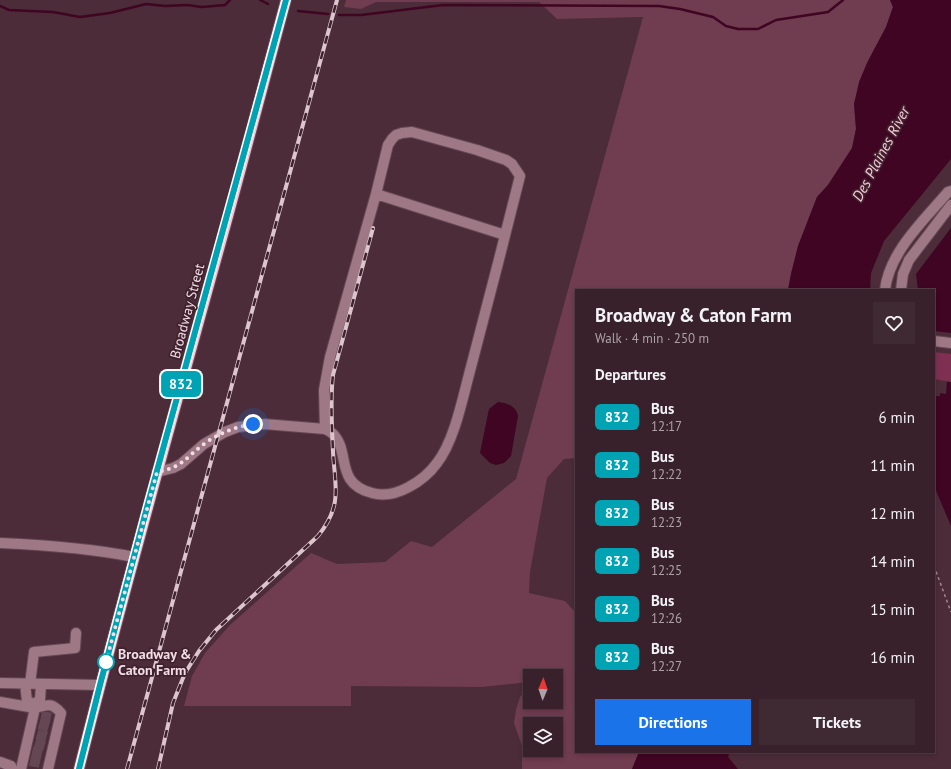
<!DOCTYPE html>
<html lang="en">
<head>
<meta charset="utf-8">
<style>
  :root { --surface:#38212a; --page:#3f2932; --text:#f1f3f6; --muted:#aba3a8; --line:#523e47; --accent:#1a73e8 }
  body { margin:0; font-family:"PT Sans",sans-serif; background:var(--page); color:var(--text); height:100vh; display:flex; flex-direction:column; font-size:15px; white-space:nowrap }
  * { box-sizing:border-box; margin:0 }
  p { font-size:13px; color:var(--muted) }
  .icon { flex:none; width:22px; height:22px; fill:none; stroke:currentColor; stroke-width:2; stroke-linecap:round; stroke-linejoin:round }
  .map { position:relative; flex:1; overflow:hidden }
  .panel { position:absolute; left:575px; top:289px; width:360px; height:464px; display:flex; flex-direction:column; background:var(--surface); border-radius:0px; box-shadow:0 2px 6px #0003,0 0 0 1px var(--line) }
  .panel>* { flex:none }
  .badge { padding:0 8px; border-radius:6px; font-size:14px; line-height:26px }
  .needle { width:26px; rotate:2deg }
  .controls { position:absolute; left:523px; top:669px; display:grid; gap:8px }
  .controls a { display:grid; place-items:center; width:40px; height:40px; border-radius:0px; background:var(--surface); box-shadow:0 2px 6px #0003,0 0 0 1px var(--line); font-size:20px }
  .you { position:absolute; width:20px; height:20px; margin:-10px; border:3px solid #fff; border-radius:50%; background:#1a73e8; box-shadow:0 0 0 6px #1a73e833 }
  .map>.badge { position:absolute; translate:-50% -50%; box-shadow:0 0 0 2px #fff }
  h2 { padding:0 20px; font-size:15px; line-height:36px }
  .round { display:grid; place-items:center; flex:none; width:42px; height:42px; border-radius:0px; background:var(--page) }
  .overview { display:flex; align-items:center; justify-content:space-between; height:68px; padding:0 20px }
  h1 { font-size:19px; font-weight:800; line-height:30px }
  .cta { display:flex; gap:8px; margin-top:auto; padding:8px 20px }
  .cta a { flex:1; height:46px; border-radius:0px; background:var(--accent); color:#fff; font-size:16px; font-weight:800; line-height:46px; text-align:center }
  .cta a+a { background:var(--page); color:var(--text) }
  ul { padding:0; list-style:none }
  li { display:flex; align-items:center; gap:12px; height:48px; padding:0 20px }
  li div { flex:1 }
  li b { display:block; font-size:15px }
  li em { font-style:normal }
  li .badge { min-width:44px; font-weight:700; text-align:center }
  .map>svg:first-child { display:block }
</style>
</head>
<body>
<div class="map">
<svg width="951" height="769" viewBox="0 0 951 769">
  <rect width="100%" height="100%" fill="#4b2c38"/>
  <path fill="#703c50" fill-rule="evenodd" d="M346 0H890L893 7 886 27 867 63 854 104 856 129 852 148 828 185 817 197 798 246 791 274 788 290H576V458L564 459 547 478 530 572 529 593 565 601 576 613V752H639L632 769H522V746L514 723 516 710 520 697 530 685V702H556V676H530V682L482 687 351 686V706H184L192 676 205 653 230 625 311 553 337 564 385 562 411 541 432 547 516 479 643 17 557 19 539 2H376L361 9 344 7ZM530 724H556V750H530Z"/>
  <path fill="#3f0522" d="M890 0H951V159L884 241 871 273 870 290H788L791 274 798 246 817 197 828 185 852 148 856 129 854 104 859 82 867 63 886 27 893 7Z
    M951 228V333L934 331V290H918L916 274Z
    M934 379 951 382V526L934 486Z
    M498 402C507 403 516 406 518 416L511 456 504 463 496 465 490 463 480 453 489 409Z
    M639 752H730L728 757 738 769H632Z"/>
  <path fill="#4b2c38" d="M934 379 947 381 946 394 940 393V396H934Z"/>
  <g fill="none" stroke-linecap="round" stroke-linejoin="round">
    <path stroke="#3f0522" stroke-width="2.5" d="M260 0 268 4
      M0 6 9 10 53 12 80 17 110 13 146 4 165 6 187 5 202 7 225 5 230 0
      M298 11 328 14
      M339 15H361L443 5 659 6 680 9 713 17 726 26 738 29H758L776 20 828 12 843 0"/>
  </g>
  <path fill="#7f3052" d="M934 352 951 354V382L934 379Z"/>
  <g fill="none" stroke-linecap="round" stroke-linejoin="round">
    <path stroke="#644752" stroke-width="10" stroke-dasharray="10 5" stroke-linecap="butt" d="M41 716 52 718
      M39 724 49 727
      M37 734 47 737
      M35 743 45 746
      M32 752 42 754
      M30 761 40 763"/>
    <g stroke="#664854" stroke-width="12">
      <path id="minor" d="M376 194 505 235
        M885 290C889 252 925 219 948 192L951 191
        M901 290 903 274 909 260 951 205
        M934 341 951 343
        M157 472 173 468 181 464 204 444 225 432 238 427 264 424 325 429 324 390 330 357 376 194 388 145 392 139 396 135 402 133 412 132 477 150 506 160 512 164 520 176C504 240 488 303 471 367 463 396 455 440 437 463 424 481 395 500 372 493 334 483 351 452 333 434 331 432 327 430 325 429
        M0 543C45 545 90 548 134 557
        M0 683 100 685
        M25 684 27 701 34 704
        M30 684 34 652 75 648 76 633
        M0 702 35 708 34 704
        M34 704 40 700 41 684
        M0 762 11 766 12 769
        M21 769 35 708C48 705 51 702 61 713L48 769"/>
    </g>
    <g stroke="#664854" stroke-width="12">
      <path id="major" d="M79 769C120 605 166 442 211 278 237 186 261 93 286 0"/>
    </g>
    <path stroke="#a18791" stroke-width="1.5" stroke-dasharray="3 3" stroke-linecap="butt" d="M934 566 951 612"/>
    <use href="#minor" stroke="#9f7886" stroke-width="10"/>
    <use href="#major" stroke="#fdbdd4" stroke-width="10"/>
    <g stroke="#dcc6cd" stroke-width="4">
      <path id="rail" d="M127 769 337 0
        M158 769 173 703 185 673 199 651 216 630 318 536C343 505 335 487 333 452 332 426 330 400 333 375L373 228"/>
    </g>
    <use href="#rail" stroke="#40222e" stroke-width="2.5" stroke-dasharray="8" stroke-linecap="butt"/>
  </g>
  <g fill="none" stroke-linecap="round" stroke-linejoin="round">
    <g stroke="#fff" stroke-width="9">
      <path id="line" d="M79 769 100 685 149 500 286 0"/>
    </g>
    <use href="#line" stroke="#00a3b4" stroke-width="6"/>
    <path stroke="#f2dde4" stroke-width="4" stroke-dasharray="0 7.2" d="M106 662 157 472C183 467 185 458 204 444 219 433 235 427 253 424"/>
  </g>
  <circle fill="#fff" stroke="#00a3b4" stroke-width="2" cx="106" cy="662" r="8"/>
  <g text-anchor="middle" stroke-width="3.5" stroke-linejoin="round" paint-order="stroke">
    <g font-size="14" fill="#f2dde4" stroke="#40222e">
      <text transform="translate(187 311) rotate(-75)" y="5">Broadway Street</text>
    </g>
    <g font-size="14" font-weight="bold" fill="#f2dde4" stroke="#40222e" text-anchor="start">
      <text x="118" y="659">Broadway &amp;<tspan x="118" dy="16">Caton Farm</tspan></text>
    </g>
    <g font-size="15" font-style="italic" fill="#facada" stroke="#40222e">
      <text transform="translate(881 154) rotate(-62)" y="5">Des Plaines River</text>
    </g>
  </g>
</svg>
<div class="controls">
<a><svg class="needle" viewBox="-14 -14 28 28"><path d="M0-13l5 13h-10z" fill="#e53935"/><path d="M0 13l5-13h-10z" fill="#aba3a8"/></svg></a>
<a><svg class="icon" aria-label="layers" viewBox="0 0 24 24"><path d="M12 4l9 5-9 5-9-5zM3 14l9 5 9-5"/></svg></a>
</div>
<div class="you" style="left:253px;top:424px"></div>
<b class="badge" style="left:181px;top:384px;background:#00a3b4;color:#fff">832</b>
<section class="panel">
<div class="overview"><div><h1>Broadway &amp; Caton Farm</h1><p>Walk · 4 min · 250 m</p></div><a class="round"><svg class="icon" aria-label="heart" viewBox="0 0 24 24"><path d="M12 20l-8-8c-3-5 5-10 8-4 3-6 11-1 8 4z"/></svg></a></div>
<h2>Departures</h2>
<ul>
<li><span class="badge" style="background:#00a3b4;color:#fff">832</span><div><b>Bus</b><p>12:17</p></div><em>6 min</em></li>
<li><span class="badge" style="background:#00a3b4;color:#fff">832</span><div><b>Bus</b><p>12:22</p></div><em>11 min</em></li>
<li><span class="badge" style="background:#00a3b4;color:#fff">832</span><div><b>Bus</b><p>12:23</p></div><em>12 min</em></li>
<li><span class="badge" style="background:#00a3b4;color:#fff">832</span><div><b>Bus</b><p>12:25</p></div><em>14 min</em></li>
<li><span class="badge" style="background:#00a3b4;color:#fff">832</span><div><b>Bus</b><p>12:26</p></div><em>15 min</em></li>
<li><span class="badge" style="background:#00a3b4;color:#fff">832</span><div><b>Bus</b><p>12:27</p></div><em>16 min</em></li>
</ul>
<div class="cta"><a>Directions</a><a>Tickets</a></div>
</section>
</div>
</body>
</html>
